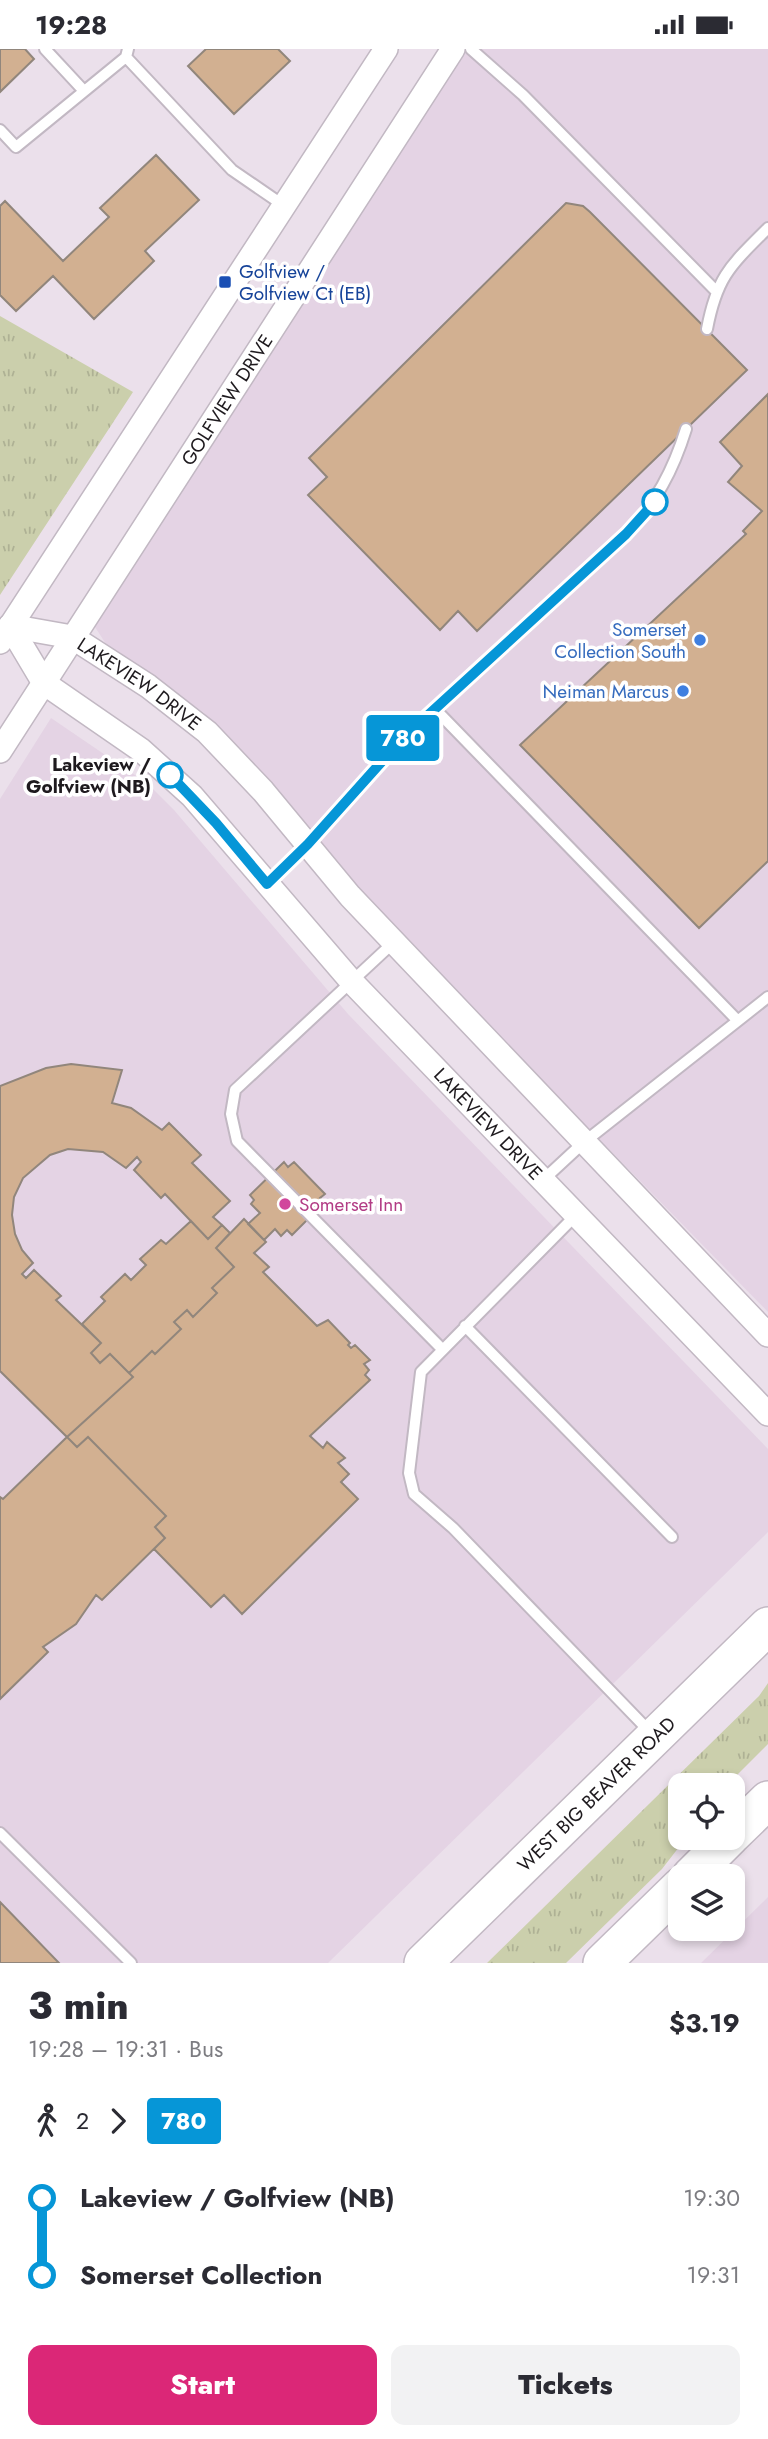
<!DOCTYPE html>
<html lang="en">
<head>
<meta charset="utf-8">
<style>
  :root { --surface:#fff; --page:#f2f2f3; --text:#2b2b33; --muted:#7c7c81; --accent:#db2777 }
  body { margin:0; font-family:Jost,sans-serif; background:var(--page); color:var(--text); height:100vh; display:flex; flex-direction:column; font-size:26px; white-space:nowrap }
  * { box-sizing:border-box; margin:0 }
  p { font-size:23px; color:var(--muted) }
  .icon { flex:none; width:38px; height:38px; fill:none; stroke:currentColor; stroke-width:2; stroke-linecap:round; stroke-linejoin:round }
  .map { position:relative; height:1914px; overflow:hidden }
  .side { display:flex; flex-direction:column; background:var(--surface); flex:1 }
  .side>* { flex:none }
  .badge { padding:0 14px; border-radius:5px; font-size:24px; line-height:46px }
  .controls { position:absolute; left:668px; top:1724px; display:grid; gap:14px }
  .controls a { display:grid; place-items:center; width:77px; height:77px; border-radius:14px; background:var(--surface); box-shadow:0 4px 10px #0003; font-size:35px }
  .map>.badge { position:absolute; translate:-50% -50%; box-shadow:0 0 0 4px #fff }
  .legs { display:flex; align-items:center; gap:10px; height:77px; padding:0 28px; font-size:23px }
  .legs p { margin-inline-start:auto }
  .headline { display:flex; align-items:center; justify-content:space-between; height:119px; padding:0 28px }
  h1 { font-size:38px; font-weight:800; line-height:52px }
  .cta { display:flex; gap:14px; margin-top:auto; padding:14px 28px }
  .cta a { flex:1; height:80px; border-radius:14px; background:var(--accent); color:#fff; font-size:28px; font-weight:800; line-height:80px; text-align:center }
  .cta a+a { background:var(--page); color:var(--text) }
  ul { padding:0 28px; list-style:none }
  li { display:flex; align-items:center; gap:24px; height:77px; font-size:26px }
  li i { display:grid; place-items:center; width:10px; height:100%; margin:0 9px; background:currentColor }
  li i::after { content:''; width:18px; height:18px; margin:-9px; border:5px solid; border-radius:50%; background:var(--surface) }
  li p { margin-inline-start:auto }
  li:first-child i { background:linear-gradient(#0000 50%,currentColor 0) }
  li:last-child i { background:linear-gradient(currentColor 50%,#0000 0) }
  .status { display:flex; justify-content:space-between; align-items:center; height:49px; padding:0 35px; background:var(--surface); direction:ltr }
  .status svg { height:19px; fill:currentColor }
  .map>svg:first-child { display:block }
</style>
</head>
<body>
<div class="status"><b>19:28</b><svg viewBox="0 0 49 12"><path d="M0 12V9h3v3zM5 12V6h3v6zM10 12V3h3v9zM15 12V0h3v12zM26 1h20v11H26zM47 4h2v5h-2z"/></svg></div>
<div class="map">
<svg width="768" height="1914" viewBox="0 0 768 1914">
  <defs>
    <pattern id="grass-tufts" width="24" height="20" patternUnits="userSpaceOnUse" patternTransform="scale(1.75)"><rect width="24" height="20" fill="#cbcfac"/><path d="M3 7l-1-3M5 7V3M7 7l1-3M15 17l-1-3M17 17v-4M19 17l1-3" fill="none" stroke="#aeb194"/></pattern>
  </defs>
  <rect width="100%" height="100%" fill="#ebe0eb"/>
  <path fill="#e4d3e4" d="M468 0H768V1263L397 883 239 698 203 663 106 595 95 578 97 566Z
    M51 669 148 735 174 761 348 965 768 1400V1483L328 1914H0V750Z
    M768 1848V1914H701Z"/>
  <path fill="url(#grass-tufts)" d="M0 267 133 343 0 546Z
    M768 1634V1695L727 1736H681V1788L686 1789 662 1820 566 1914H487L759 1647Z"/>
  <path fill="#d2b091" stroke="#91867c" stroke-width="2" d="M0 0H25L34 10 0 43Z
    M206 0H278L290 12 234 65 188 17Z
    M156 106 199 151 145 202 154 212 94 270 53 227 16 262 0 246V157L5 152 63 212 109 168 100 159Z
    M566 154 583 157 590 163 747 321 477 582 458 562 440 581 308 446 327 428 309 409Z
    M768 345V812L699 879 520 696 746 485 743 482 762 462 728 433 742 417 720 393Z
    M71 1015 122 1021 112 1054 131 1059 162 1081 169 1074 201 1106 192 1114 230 1152 213 1168 222 1176 208 1190 165 1145 161 1149 134 1121 141 1113 137 1108 126 1119 103 1103 68 1100 50 1106 23 1129 14 1148 12 1166 15 1185 22 1201 33 1214 22 1225 26 1229 34 1221 61 1247 56 1251 101 1294 91 1304 100 1314 110 1305 133 1328 67 1388 0 1322V1037L46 1019Z
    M284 1113 288 1118 294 1113 325 1145 320 1149 324 1154 292 1186 287 1181 281 1187 275 1180 264 1191 248 1175 260 1164 251 1155 254 1151 250 1146Z
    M244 1170 266 1193 254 1204 269 1218 263 1223 317 1277 328 1271 350 1294 348 1296 351 1299 355 1296 370 1311 364 1315 369 1321 365 1326 370 1331 310 1387 323 1399 327 1393 345 1409 338 1414 349 1425 341 1433 358 1450 242 1565 224 1546 211 1558 154 1500 165 1489 155 1478 166 1467 88 1388 77 1398 67 1388 133 1328 129 1324 152 1302 155 1305 181 1280 174 1273 187 1261 193 1268 217 1244 212 1239 234 1218 216 1199Z
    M191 1172 208 1190 222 1176 230 1184 216 1199 234 1218 212 1239 217 1244 193 1268 187 1261 174 1273 181 1280 155 1305 152 1302 129 1324 110 1305 100 1314 91 1304 101 1294 82 1275 105 1252 101 1248 125 1225 131 1231 146 1216 140 1210 161 1191 166 1195Z
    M67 1388 77 1398 88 1388 166 1467 155 1478 165 1489 102 1551 96 1546 76 1575 43 1598 48 1603 0 1650V1448L3 1450Z
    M0 1853 59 1914H0Z"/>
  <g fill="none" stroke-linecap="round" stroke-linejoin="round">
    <g stroke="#c2b8c3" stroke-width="14">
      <path id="lane" d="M45 0 84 42
        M471 0 523 46 715 241
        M126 8 232 121 283 156
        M0 81 16 98 126 8 128 0
        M707 280C717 227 731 216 768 179
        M436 661 737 971
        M267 835 308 795 403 690 626 486C656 453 673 422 686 380
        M394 893 235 1041 231 1065 237 1092 442 1300
        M542 1132 583 1094 768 948
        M575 1167 421 1323 409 1424 414 1445 453 1479 651 1684
        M465 1277 672 1488
        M0 1784 131 1914"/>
    </g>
    <g stroke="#c2b8c3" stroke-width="26">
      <g id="street">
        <path id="s1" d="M10 577 44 634 141 701 192 747 352 933 768 1365"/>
        <path id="s2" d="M10 577 72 588 148 637 207 683 263 742 350 847 768 1286"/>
        <path d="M0 593 386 0"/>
        <path id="s3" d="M0 702 453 0"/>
      </g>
    </g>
    <g stroke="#c2b8c3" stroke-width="40">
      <g id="primary">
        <path d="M733 1785 768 1751"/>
        <path d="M691 1827 730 1788"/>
        <path id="s4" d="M423 1914 768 1577"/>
        <path d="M602 1914 681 1837"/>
      </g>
    </g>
    <use href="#lane" stroke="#fff" stroke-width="10"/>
    <use href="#street" stroke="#fff" stroke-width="23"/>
    <use href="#primary" stroke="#fff" stroke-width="37"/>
  </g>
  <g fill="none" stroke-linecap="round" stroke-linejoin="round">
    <g stroke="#fff" stroke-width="16">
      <path id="line-1" d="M170 726 216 774 267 835 308 795 402 690 626 485 655 453"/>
    </g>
    <use href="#line-1" stroke="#0696d7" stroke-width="10"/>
  </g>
  <rect fill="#1a4fb4" stroke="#fff" stroke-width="2.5" x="218" y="226" width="14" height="14" rx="3.5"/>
  <g fill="#fff" stroke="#0696d7" stroke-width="3.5">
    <circle cx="655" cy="453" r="12"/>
    <circle cx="170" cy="726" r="12"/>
  </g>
  <g fill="#3f7fe0" stroke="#fff" stroke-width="2.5">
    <circle cx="700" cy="591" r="7"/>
    <circle cx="683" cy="642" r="7"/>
  </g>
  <circle fill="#d1479c" stroke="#fff" stroke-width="2.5" cx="285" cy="1155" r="7"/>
  <g text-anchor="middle" stroke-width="7" stroke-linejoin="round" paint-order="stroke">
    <g font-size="19" fill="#164399" stroke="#fff" text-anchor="start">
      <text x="239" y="229">Golfview /<tspan x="239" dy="22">Golfview Ct (EB)</tspan></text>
    </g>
    <g font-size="19" fill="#1e1a1e" stroke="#fff">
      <text dy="7" stroke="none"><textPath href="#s3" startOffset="418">GOLFVIEW DRIVE</textPath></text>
      <text dy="7" stroke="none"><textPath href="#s2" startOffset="145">LAKEVIEW DRIVE</textPath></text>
      <text dy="7" stroke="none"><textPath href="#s1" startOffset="695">LAKEVIEW DRIVE</textPath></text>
      <text dy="7" stroke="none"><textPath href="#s4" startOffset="242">WEST BIG BEAVER ROAD</textPath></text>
    </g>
    <g font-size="19" fill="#366cbe" stroke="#fff" text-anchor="end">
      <text x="686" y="587">Somerset<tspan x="686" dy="22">Collection South</tspan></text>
      <text x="669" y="649">Neiman Marcus</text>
    </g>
    <g font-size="19" font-weight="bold" fill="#1e1a1e" stroke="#fff" text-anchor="end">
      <text x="151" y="722">Lakeview /<tspan x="151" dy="22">Golfview (NB)</tspan></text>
    </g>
    <g font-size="19" fill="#b23c85" stroke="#fff" text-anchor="start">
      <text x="299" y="1162">Somerset Inn</text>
    </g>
  </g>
</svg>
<div class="controls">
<a><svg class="icon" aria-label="locate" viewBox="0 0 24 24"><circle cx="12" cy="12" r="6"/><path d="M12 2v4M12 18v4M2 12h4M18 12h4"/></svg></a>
<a><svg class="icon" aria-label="layers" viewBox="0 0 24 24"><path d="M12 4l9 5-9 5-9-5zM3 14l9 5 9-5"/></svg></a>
</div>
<b class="badge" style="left:403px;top:689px;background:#0696d7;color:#fff">780</b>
</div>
<section class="side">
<div class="headline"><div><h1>3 min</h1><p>19:28 – 19:31 · Bus</p></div><b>$3.19</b></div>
<div class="legs"><svg class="icon" aria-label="walk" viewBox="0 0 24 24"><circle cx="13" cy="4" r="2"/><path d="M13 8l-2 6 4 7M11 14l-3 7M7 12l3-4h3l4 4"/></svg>2<svg class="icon" aria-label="forward" viewBox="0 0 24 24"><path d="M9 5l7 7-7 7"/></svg><b class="badge" style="background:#0696d7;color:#fff">780</b></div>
<ul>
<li><i style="color:#0696d7"></i><b>Lakeview / Golfview (NB)</b><p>19:30</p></li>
<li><i style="color:#0696d7"></i><b>Somerset Collection</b><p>19:31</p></li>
</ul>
<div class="cta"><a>Start</a><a>Tickets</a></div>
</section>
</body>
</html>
